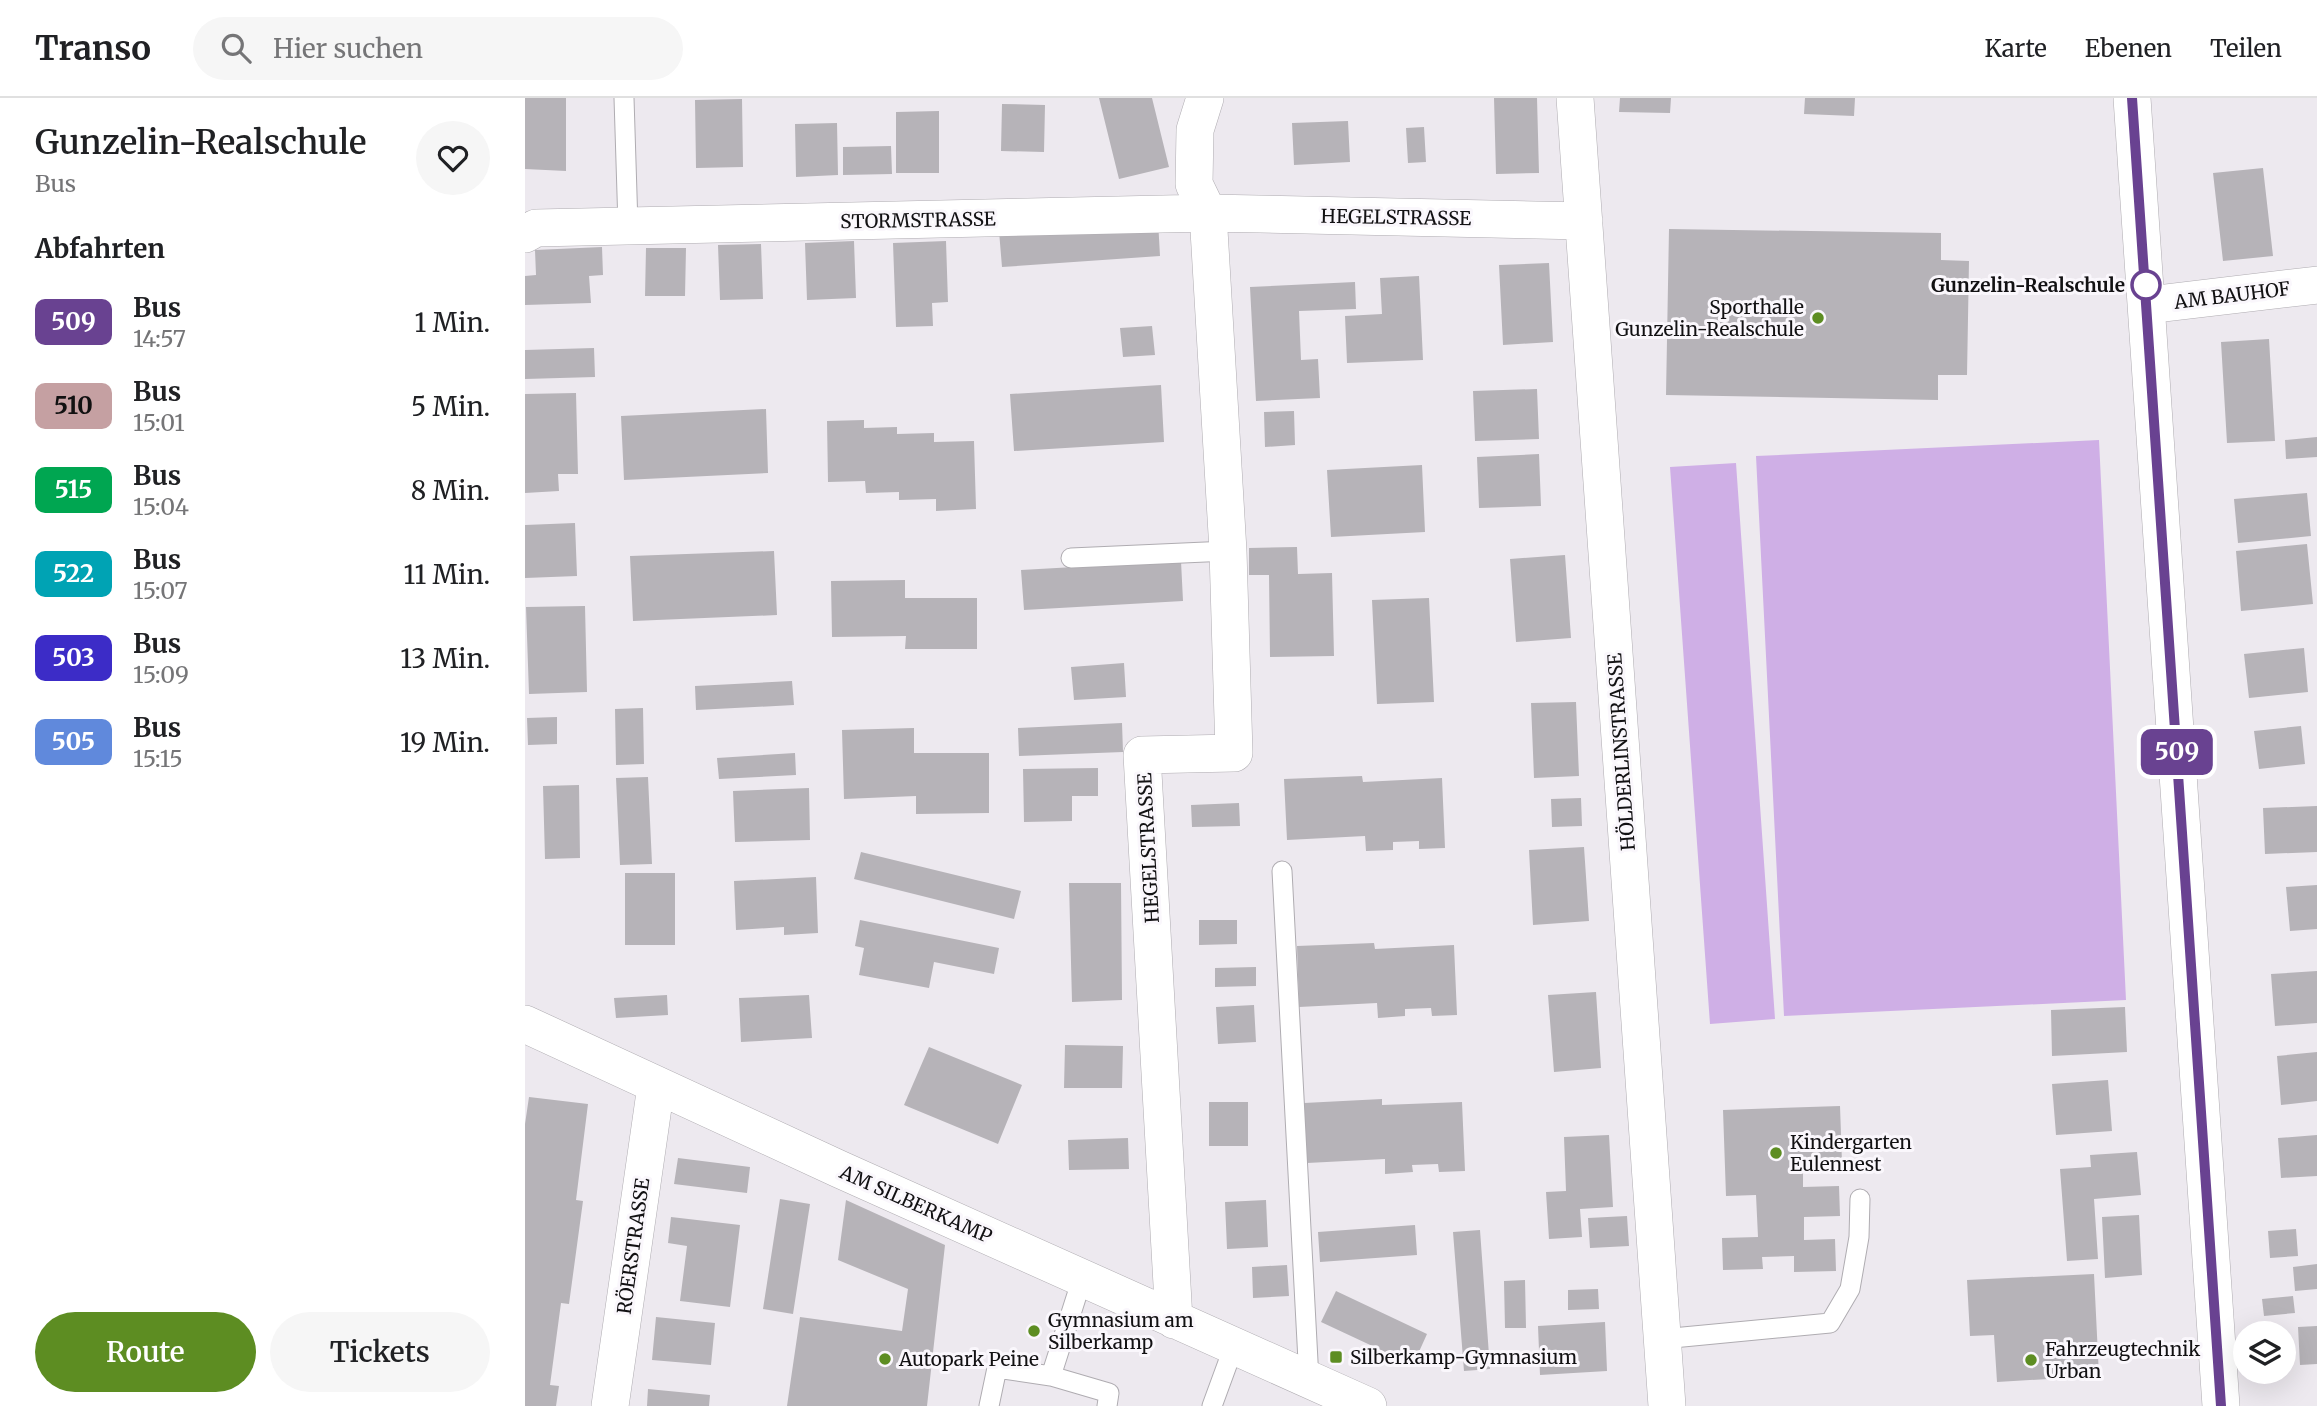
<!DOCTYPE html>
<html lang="de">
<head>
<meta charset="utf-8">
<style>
  :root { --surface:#fff; --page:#f6f6f6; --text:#202124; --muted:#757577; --line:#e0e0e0; --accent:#5d8d22 }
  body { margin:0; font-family:Merriweather,serif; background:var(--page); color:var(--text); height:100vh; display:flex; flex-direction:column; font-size:26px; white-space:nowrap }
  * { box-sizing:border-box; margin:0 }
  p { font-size:23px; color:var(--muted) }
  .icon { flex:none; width:38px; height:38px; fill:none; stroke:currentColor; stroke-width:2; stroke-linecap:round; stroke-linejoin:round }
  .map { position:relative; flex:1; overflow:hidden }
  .sheet { display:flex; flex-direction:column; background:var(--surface); width:525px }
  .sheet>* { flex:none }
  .badge { padding:0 14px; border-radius:10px; font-size:24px; line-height:46px }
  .fabs { position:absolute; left:1708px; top:1223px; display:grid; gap:14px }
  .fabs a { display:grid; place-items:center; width:63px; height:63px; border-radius:50%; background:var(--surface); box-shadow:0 7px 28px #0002; font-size:35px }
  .map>.badge { position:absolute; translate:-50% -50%; box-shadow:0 0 0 4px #fff }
  h2 { padding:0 35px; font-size:26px; line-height:63px }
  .round { display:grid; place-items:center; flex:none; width:74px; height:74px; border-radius:37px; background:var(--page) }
  .headline { display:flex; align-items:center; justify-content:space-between; height:119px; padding:0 35px }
  h1 { font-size:33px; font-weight:600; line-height:52px }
  .button { display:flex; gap:14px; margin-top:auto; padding:14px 35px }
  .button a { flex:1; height:80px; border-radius:42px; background:var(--accent); color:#fff; font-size:28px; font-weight:600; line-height:80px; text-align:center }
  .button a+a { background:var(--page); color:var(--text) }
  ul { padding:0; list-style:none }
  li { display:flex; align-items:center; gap:21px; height:84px; padding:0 35px }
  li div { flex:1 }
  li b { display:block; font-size:26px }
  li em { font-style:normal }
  li .badge { min-width:77px; font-weight:700; text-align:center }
  header { display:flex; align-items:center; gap:42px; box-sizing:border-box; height:98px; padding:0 35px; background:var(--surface); border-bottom:2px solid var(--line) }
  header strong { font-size:33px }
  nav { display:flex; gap:38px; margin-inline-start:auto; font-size:24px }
  .search { width:490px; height:63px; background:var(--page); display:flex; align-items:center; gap:18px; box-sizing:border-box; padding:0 24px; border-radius:38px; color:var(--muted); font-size:26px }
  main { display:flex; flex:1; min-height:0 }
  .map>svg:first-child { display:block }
</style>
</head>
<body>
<header>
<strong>Transo</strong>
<div class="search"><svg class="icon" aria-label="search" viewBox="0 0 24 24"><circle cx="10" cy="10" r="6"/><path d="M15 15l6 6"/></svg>Hier suchen</div>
<nav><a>Karte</a><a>Ebenen</a><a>Teilen</a></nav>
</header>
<main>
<section class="sheet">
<div class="headline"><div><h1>Gunzelin-Realschule</h1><p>Bus</p></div><a class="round"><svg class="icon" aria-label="heart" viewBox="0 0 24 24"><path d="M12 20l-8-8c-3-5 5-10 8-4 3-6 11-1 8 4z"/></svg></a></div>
<h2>Abfahrten</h2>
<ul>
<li><span class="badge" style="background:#694291;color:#fff">509</span><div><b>Bus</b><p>14:57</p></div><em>1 Min.</em></li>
<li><span class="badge" style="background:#c5a0a2;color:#111">510</span><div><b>Bus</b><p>15:01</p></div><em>5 Min.</em></li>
<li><span class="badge" style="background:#00a651;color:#fff">515</span><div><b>Bus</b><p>15:04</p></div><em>8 Min.</em></li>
<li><span class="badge" style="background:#00a3b4;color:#fff">522</span><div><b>Bus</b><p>15:07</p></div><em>11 Min.</em></li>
<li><span class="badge" style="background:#3c2cc7;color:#fff">503</span><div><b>Bus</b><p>15:09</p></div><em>13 Min.</em></li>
<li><span class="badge" style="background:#6089dc;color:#fff">505</span><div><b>Bus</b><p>15:15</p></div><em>19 Min.</em></li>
</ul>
<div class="button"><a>Route</a><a>Tickets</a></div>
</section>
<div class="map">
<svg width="1792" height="1308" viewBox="0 0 1792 1308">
  <rect width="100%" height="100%" fill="#ede9ef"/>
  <path fill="#cfafe6" d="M1574 342 1601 902 1259 918 1231 358Z
    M1211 365 1250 921 1185 926 1145 369Z"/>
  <path fill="#b6b3b8" d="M0 0H41V73L0 71Z
    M574 0H627L644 69 594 81Z
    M969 0H1012L1014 75 971 76Z
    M1095 0H1146L1145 15 1094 14Z
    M1280 0H1330L1329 18 1279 16Z
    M217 1 218 69 171 70 170 2Z
    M477 6 520 7 519 54 476 53Z
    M414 13V75H371V14Z
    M823 23 825 64 769 67 767 25Z
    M312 25 313 77 271 79 270 26Z
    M899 29 901 64 883 65 881 30Z
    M366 48 367 76 318 77V49Z
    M1738 70 1748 158 1698 163 1688 75Z
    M633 122 635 158 477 169 474 133Z
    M1144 131 1416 135V162L1444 163 1442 277H1413V302L1141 297Z
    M329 143 331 200 282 202 280 145Z
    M421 143 423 204 407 205 408 228 371 229 368 145Z
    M236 146 238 201 195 202 193 147Z
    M77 149 78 177 64 178 66 205 0 207V178L11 177 10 152Z
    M121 150H161L160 198H120Z
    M1024 165 1028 244 978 247 974 167Z
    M894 178 898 262 822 265 820 218 857 216 855 180Z
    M830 184 831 211 774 213 776 262 793 261 795 300 731 303 725 189Z
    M627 228 630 257 598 259 595 230Z
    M1744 241 1750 343 1702 345 1696 244Z
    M69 250 70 279 0 281V252Z
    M636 287 639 344 489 353 485 296Z
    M1012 291 1014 341 950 343 948 293Z
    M51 295 53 376H33L34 393 0 395V296Z
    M241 311 243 375 99 382 96 318Z
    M769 313 770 347 740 349 739 314Z
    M339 322V330L372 329V336L409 335V344L449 343 451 411 411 413V401L374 402V394L341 395 340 383 303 384 302 323Z
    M1792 339V359L1761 361 1760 342Z
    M1014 356 1016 408 954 410 952 359Z
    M897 367 900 434 806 439 802 372Z
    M1782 395 1786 438 1713 445 1709 401Z
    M50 425 52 478 0 480V427Z
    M1782 446 1788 506 1716 513 1711 453Z
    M772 449 773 476 807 475 809 558 745 559 744 477H724V450Z
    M249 453 252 517 108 523 105 458Z
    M1040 457 1046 540 991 544 985 461Z
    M656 463 658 503 499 512 496 472Z
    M380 482V500H452V551H380L381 538 307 539 306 483Z
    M904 500 909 604 852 606 847 502Z
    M60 508 62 594 4 596 1 509Z
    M1779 550 1783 594 1724 600 1719 556Z
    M599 565 601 599 549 602 546 569Z
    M267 583 269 607 171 612 170 588Z
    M1051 604 1054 678 1009 680 1006 605Z
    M118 610 119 666 91 667 90 611Z
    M32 619V646L3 647 2 620Z
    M597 625 598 654 494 658 493 630Z
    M1776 628 1780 666 1734 671 1729 633Z
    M389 630V655H464V715L391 716V698L319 701 317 632Z
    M270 655 271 677 194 681 192 660Z
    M573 670V698H547V723L499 724 498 671Z
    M837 678 838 684 917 680 920 750 894 751V743L868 744V752L841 753 840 738 762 742 759 681Z
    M123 679 127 766 95 767 91 680Z
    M54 687 55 760 20 761 18 688Z
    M284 690 285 742 210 744 208 693Z
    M1056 700 1057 728 1027 729 1026 701Z
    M714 705 715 728 667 729 666 707Z
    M1792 708V754L1740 756 1738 710Z
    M1059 749 1064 823 1008 827 1004 752Z
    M336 754 496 793 489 821 329 781Z
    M100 775H150V847H100Z
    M291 779 293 835 259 837V829L211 832 209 783Z
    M544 785H596L597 902 547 904Z
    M1792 787V831L1765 833 1761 789Z
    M335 822 474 850 469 876 409 864 404 890 334 877 339 850 330 848Z
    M674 822H712V846L674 847Z
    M849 845 850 851 929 847 932 917 907 918 906 910 880 911V918L853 920 852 905 774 909 772 848Z
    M731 869V888L690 889V870Z
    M1792 873V925L1750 928 1746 876Z
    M1071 894 1076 970 1029 974 1023 897Z
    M142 897 143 917 91 920 89 900Z
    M284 897 287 940 216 944 214 900Z
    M729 907 731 944 693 946 691 909Z
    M1600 909 1602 954 1527 958 1526 912Z
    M540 947 598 948 597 990H539Z
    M404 949 497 987 473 1046 379 1007Z
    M1792 954V1003L1756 1007 1752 958Z
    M1583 982 1587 1033 1531 1037 1527 986Z
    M4 999 63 1006 51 1102 58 1103 44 1206 36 1205 25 1287 34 1288 31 1308H0V1026Z
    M857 1001V1007L937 1004 940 1073 914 1074 913 1066 887 1067 888 1074 860 1076V1061L782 1065 779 1005Z
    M684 1004H723V1048H684Z
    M1315 1008 1317 1065 1278 1066V1089L1314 1088 1315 1118 1279 1119V1142L1310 1141 1311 1173 1269 1174V1158L1237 1159 1238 1171 1198 1172 1197 1140 1233 1139 1231 1097 1201 1098 1198 1012Z
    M1084 1037 1088 1109 1055 1111 1057 1139 1024 1141 1021 1094 1041 1093 1039 1039Z
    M1792 1037V1078L1756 1080 1753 1040Z
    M603 1040 604 1071 544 1072 543 1042Z
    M1612 1054 1616 1097 1569 1101 1573 1161 1542 1163 1535 1071 1566 1069 1565 1057Z
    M153 1060 225 1069 222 1095 149 1086Z
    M255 1101 285 1106 268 1216 238 1211Z
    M321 1102 420 1147 402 1308H262L275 1219 377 1233 383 1191 313 1162Z
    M741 1102 743 1149 702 1151 700 1104Z
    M1614 1117 1617 1177 1580 1180 1577 1119Z
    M1102 1118 1104 1148 1065 1150 1063 1120Z
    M146 1119 215 1127 205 1209 155 1203 162 1148 143 1145Z
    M890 1127 892 1157 795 1164 793 1134Z
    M1771 1131 1773 1158 1745 1160 1743 1133Z
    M955 1132 965 1271 939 1273 928 1134Z
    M1792 1166V1191L1770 1193 1768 1169Z
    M762 1167 764 1198 728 1200 727 1169Z
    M1569 1176 1574 1278 1472 1284 1469 1237 1445 1238 1442 1182Z
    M1000 1182 1001 1230H980L979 1183Z
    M1073 1191 1074 1211 1043 1212V1192Z
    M811 1193 902 1236 888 1267 796 1224Z
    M1768 1198 1770 1215 1739 1218 1737 1201Z
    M131 1219 190 1225 186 1267 127 1262Z
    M1080 1224 1082 1273 1015 1277 1013 1228Z
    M1792 1228V1266L1775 1267 1773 1229Z
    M123 1291 185 1297 184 1308H122Z"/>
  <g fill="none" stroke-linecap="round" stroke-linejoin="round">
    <g stroke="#afacb1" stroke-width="21">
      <path id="service" d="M99 0 103 128
        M546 460 703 453
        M757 773 784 1282
        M1137 1241 1305 1225 1325 1191 1334 1139 1335 1101
        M526 1278 557 1181
        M464 1308 472 1270 526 1278 584 1295 582 1308
        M687 1308 709 1248"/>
    </g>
    <g stroke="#afacb1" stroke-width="38">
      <path id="minor" d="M1050 0 1142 1308
        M1607 0 1696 1308
        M0 136 11 130 683 115 1059 123
        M1623 207 1792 187
        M0 926 314 1071 843 1308
        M649 1222 617 657 709 655 703 453 683 115 669 86 670 32 680 0
        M85 1308 131 988"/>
    </g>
    <use href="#service" stroke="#fff" stroke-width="19"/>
    <use href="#minor" stroke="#fff" stroke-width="37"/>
  </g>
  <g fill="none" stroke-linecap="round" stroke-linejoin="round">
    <g stroke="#fff" stroke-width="16">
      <path id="line" d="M1607 0 1696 1308"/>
    </g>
    <use href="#line" stroke="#694291" stroke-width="10"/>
  </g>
  <circle fill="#fff" stroke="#694291" stroke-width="3.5" cx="1621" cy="187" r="14"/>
  <g fill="#5d8d22" stroke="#faf7fc" stroke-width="2.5">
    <circle cx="1293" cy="220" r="7"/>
    <circle cx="1251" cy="1055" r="7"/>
    <circle cx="509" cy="1233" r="7"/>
    <rect x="804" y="1252" width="14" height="14" rx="3.5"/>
    <circle cx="360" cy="1261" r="7"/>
    <circle cx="1506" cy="1262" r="7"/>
  </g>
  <g text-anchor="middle" stroke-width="6" stroke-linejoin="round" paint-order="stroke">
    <g font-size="19" fill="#121113" stroke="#faf7fc">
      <text transform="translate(871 119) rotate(1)" y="7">HEGELSTRASSE</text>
      <text transform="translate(393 122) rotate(-1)" y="7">STORMSTRASSE</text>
      <text transform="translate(1707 197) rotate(-7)" y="7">AM BAUHOF</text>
      <text transform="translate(1096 654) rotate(-94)" y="7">HÖLDERLINSTRASSE</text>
      <text transform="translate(623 750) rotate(-93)" y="7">HEGELSTRASSE</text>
      <text transform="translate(391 1106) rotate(24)" y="7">AM SILBERKAMP</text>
      <text transform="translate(108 1148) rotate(-82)" y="7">RÖERSTRASSE</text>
    </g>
    <g font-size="19" font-weight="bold" fill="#121113" stroke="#faf7fc" text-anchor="end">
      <text x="1600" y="194">Gunzelin-Realschule</text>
    </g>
    <g font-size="19" fill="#121113" stroke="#faf7fc" text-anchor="start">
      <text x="1279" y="216" text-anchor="end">Sporthalle<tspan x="1279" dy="22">Gunzelin-Realschule</tspan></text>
      <text x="1265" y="1051">Kindergarten<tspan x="1265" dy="22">Eulennest</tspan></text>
      <text x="523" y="1229">Gymnasium am<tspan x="523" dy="22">Silberkamp</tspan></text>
      <text x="1520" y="1258">Fahrzeugtechnik<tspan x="1520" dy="22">Urban</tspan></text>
      <text x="825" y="1266">Silberkamp-Gymnasium</text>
      <text x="374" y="1268">Autopark Peine</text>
    </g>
  </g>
</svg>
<div class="fabs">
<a><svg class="icon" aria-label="layers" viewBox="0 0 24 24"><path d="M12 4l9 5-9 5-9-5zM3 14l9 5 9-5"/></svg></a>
</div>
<b class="badge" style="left:1652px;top:654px;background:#694291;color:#fff">509</b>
</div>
</main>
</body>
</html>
